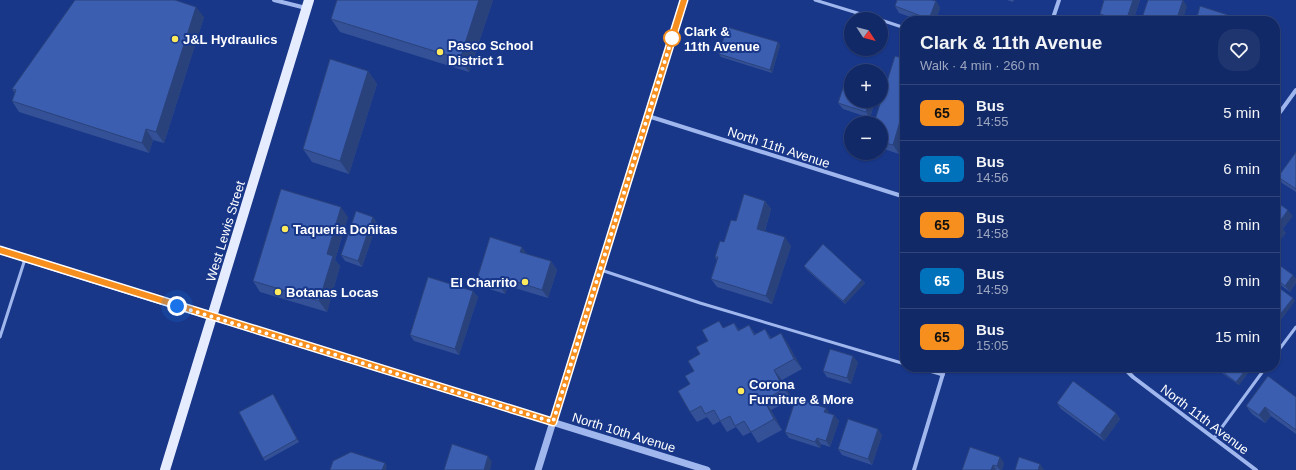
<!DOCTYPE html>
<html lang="en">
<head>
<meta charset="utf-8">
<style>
  :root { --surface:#122967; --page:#1f3570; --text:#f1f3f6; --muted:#9ca6c0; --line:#31457b }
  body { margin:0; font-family:Helvetica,sans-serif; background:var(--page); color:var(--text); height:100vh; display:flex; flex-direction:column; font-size:15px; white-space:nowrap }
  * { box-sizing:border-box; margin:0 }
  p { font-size:13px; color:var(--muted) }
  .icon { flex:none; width:22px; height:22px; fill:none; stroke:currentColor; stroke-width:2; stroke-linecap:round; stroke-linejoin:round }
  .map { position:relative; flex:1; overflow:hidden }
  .side { position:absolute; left:900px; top:16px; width:380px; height:356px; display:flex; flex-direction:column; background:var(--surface); border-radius:16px; box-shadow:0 1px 3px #0004,0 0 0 1px var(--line) }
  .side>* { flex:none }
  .badge { padding:0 8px; border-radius:6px; font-size:14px; line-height:26px }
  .needle { width:26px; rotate:126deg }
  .buttons { position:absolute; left:844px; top:12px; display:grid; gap:8px }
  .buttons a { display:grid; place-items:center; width:44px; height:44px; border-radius:50%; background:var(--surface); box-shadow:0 1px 3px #0004,0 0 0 1px var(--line); font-size:20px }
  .you { position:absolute; width:20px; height:20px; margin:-10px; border:3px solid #fff; border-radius:50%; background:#1a73e8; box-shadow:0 0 0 6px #1a73e833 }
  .map>.badge { position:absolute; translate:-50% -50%; box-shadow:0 0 0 2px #fff }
  .round { display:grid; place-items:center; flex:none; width:42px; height:42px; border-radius:16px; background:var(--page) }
  .overview { display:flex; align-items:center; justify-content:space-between; height:68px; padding:0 20px }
  h1 { font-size:19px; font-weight:700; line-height:30px }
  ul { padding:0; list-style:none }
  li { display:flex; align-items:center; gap:12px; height:56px; padding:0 20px; border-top:1px solid var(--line) }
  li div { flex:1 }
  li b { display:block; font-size:15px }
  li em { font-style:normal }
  li .badge { min-width:44px; font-weight:700; text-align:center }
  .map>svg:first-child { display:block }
</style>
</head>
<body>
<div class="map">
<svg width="1296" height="470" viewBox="0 0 1296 470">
  <rect width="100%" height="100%" fill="#183789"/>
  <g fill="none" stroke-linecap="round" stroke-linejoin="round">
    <path stroke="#a0b7ee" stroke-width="3" d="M815 0 877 19
      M881 20 905 28
      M601 270 700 303 905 364
      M0 337 25 259
      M1275 355 1296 327
      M916 367 943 375
      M1214 438 1266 367"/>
    <path stroke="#a0b7ee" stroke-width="4" d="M274 0 306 8
      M1052 21 1059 0
      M648 116 905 197
      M1275 119 1296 90
      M1123 367 1133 377 1256 470
      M914 470 945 367"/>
    <path stroke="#a0b7ee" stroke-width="7" d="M213 317 707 470
      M538 470 684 0"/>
    <path stroke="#cdd9fa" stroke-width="8" d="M0 250 213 317"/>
    <path stroke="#e6ecff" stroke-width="10" d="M165 470 309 0"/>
  </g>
  <path fill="#345197" d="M493 0 469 72 340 32 331 19Z
    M1007 0H1014L1013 2Z
    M1104 0H1140L1133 21H1108L1104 20 1100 14Z
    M936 1 940 8 935 21H922L899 13 895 6Z
    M204 17 164 143 153 140 149 153 19 112 12 101 15 93 12 89Z
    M778 42 780 45 772 73 721 57 719 54Z
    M905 59V133L899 154 881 148V123Z
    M368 71 377 84 349 174 312 162 303 149Z
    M875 101 870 118 843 109 838 103Z
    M1296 152V192L1282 183 1278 177Z
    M765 201 771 209 765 231 791 246 772 304 717 287 711 279 717 260 715 257 736 221Z
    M348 217 335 260 340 266 327 312 260 292 253 281Z
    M373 217 377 223 362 267 345 261 341 255Z
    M527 254 551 261 557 270 548 298 508 286 505 294 483 287 477 279Z
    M1275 262 1293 275 1296 279V283L1290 292 1279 284 1275 290Z
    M804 266 862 280 865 283 845 304 806 269Z
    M473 291 478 297 459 355 414 341 410 335Z
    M734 323 739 330 749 325 755 334 765 329 771 338 788 344 802 369 782 380 792 399 771 410 782 430 758 443 751 432 743 436 736 427 727 432 720 421 713 425 707 417 697 422 690 412V384L700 354 708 341 724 328Z
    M858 362 851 384 827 377 823 371Z
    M1222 367H1252L1239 385 1222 373 1220 370Z
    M273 394 299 442 265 461 263 458Z
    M1296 397V434L1271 416 1265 423 1252 414 1246 406Z
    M1057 403 1116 413 1120 419 1104 441 1061 409Z
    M826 408 829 413 834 415 839 421 830 447 821 444 820 448 789 438 785 432Z
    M882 435 872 465 842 455 838 449Z
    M1004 463 1002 470H962Z"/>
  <path fill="#2a427b" d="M479 0H493L469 72 460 59Z
    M1133 0H1140L1133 21H1126Z
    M1183 0 1187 6 1183 21H1176Z
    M936 1 940 8 935 21H931L929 19Z
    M196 7 204 17 164 143 156 132Z
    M1228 15 1232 21H1226Z
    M1275 29 1279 35 1275 47Z
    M778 42 780 45 772 73 770 70Z
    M368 71 377 84 349 174 340 161Z
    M869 101H875L870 118 866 112Z
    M905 104V133L899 154 893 145Z
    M146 129 153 140 149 153 142 143Z
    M765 201 771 209 763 237 757 229Z
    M341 207 348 217 335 260 340 266 327 312 319 301 327 254Z
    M1288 210 1293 216 1283 229 1286 233 1275 248V235L1278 224Z
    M373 217 377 223 362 267 358 261Z
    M785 237 791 246 772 304 766 296Z
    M522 247 528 255 520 252Z
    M551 261 557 270 548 298 542 290Z
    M1293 275 1296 279V283L1290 292 1285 286Z
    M502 277 508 286 505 294 499 285Z
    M1275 278 1279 284 1275 290Z
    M862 280 865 283 845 304 843 301Z
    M473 291 478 297 459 355 455 349Z
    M1293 298 1295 301 1281 320 1278 317Z
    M1277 316 1281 322 1275 330V319Z
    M781 333 788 344 802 369 794 359Z
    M853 356 858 362 851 384 847 378Z
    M1248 367H1252L1239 385 1236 382Z
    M774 370 782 380 792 399 784 389Z
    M273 394 275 397 299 442 297 439Z
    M764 400 771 410 782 430 774 419Z
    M1265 407 1271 416 1265 423 1259 415Z
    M826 408 830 414 824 412Z
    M1116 413 1120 419 1104 441 1100 435Z
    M834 415 839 421 830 447 826 441Z
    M878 429 882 435 872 465 868 459Z
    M817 438 821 444 820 448 815 442Z
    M488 456 492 462 490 470H484Z
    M1000 457 1004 463 1002 470H1000L997 466Z
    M385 463 387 466 386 470H382Z
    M1040 464 1044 470H1038Z
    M993 465 996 470H991Z"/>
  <path fill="#3c5eb0" stroke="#2a427b" d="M75 0H175L196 7 156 132 146 129 142 143 12 101 16 90 12 89Z
    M337 0H479L460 59 331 19Z
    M897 0H932L936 1 929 19 895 6Z
    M1104 0H1133L1126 21H1122L1100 14Z
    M1148 0H1183L1176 21H1141Z
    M1200 6 1228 15 1226 21H1196Z
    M1245 19 1252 21H1245Z
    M727 27 778 42 770 70 719 54Z
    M895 56 905 59V104L893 145 881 142V123H874Z
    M330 59 368 71 340 161 303 149Z
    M847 76 851 78V101H869L866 112 838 103Z
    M1296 152V189L1278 177Z
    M281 189 341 207 327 254 333 256 319 301 253 281Z
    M744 194 765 201 757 229 785 237 766 296 711 279 718 257H715L720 241 724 242 731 220 736 221Z
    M1275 201 1288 210 1278 224 1281 226 1275 235Z
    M356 211 373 217 358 261 341 255Z
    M490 237 522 247 520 252 551 261 542 290 502 277 499 285 477 279Z
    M823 244 862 280 843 301 804 266Z
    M1275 262 1293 275 1285 286 1275 278Z
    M428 277 473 291 455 349 410 335Z
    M1278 287 1293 298 1278 317 1275 314V291Z
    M719 321 723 328 734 323 738 331 749 325 754 335 765 329 770 339 781 333 794 359 774 370 784 389 764 400 774 419 751 432 744 421 735 426 730 416 720 421 714 410 705 414 701 406 690 412 678 391 690 384 685 376 694 371 688 361 700 354 696 347 708 341 702 330Z
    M830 349 853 356 847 378 823 371Z
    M1222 367H1248L1236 382 1220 370Z
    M1268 376 1296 397V430L1265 407 1259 415 1246 406Z
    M1073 381 1116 413 1100 435 1057 403Z
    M273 394 297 439 263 458 239 412Z
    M796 398 826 408 824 412 834 415 826 441 817 438 815 442 785 432Z
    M848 419 878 429 868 459 838 449Z
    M452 444 488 456 484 470H444Z
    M970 447 1000 457 997 466 993 465 991 470H962Z
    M351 452 385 463 382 470H330L333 461Z
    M1019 457 1040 464 1038 470H1015Z"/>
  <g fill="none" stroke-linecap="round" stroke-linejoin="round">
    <g stroke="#fff" stroke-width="9">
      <path id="line" d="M0 250 553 422 684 0"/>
    </g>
    <use href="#line" stroke="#f78f1e" stroke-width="6"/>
    <path stroke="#fff" stroke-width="4" stroke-dasharray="0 7.2" d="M177 306 553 422 672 38"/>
  </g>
  <circle fill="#fff" stroke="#f78f1e" stroke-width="2" cx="672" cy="38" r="8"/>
  <g fill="#ffe95c" stroke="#183789" stroke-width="1.5">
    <circle cx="175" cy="39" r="4"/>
    <circle cx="440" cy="52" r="4"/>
    <circle cx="285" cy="229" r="4"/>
    <circle cx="525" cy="282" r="4"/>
    <circle cx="278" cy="292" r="4"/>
    <circle cx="741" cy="391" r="4"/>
  </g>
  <g text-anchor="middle" stroke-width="4" stroke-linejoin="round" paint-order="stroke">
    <g font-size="13" font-weight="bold" fill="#fff" stroke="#183789" text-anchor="start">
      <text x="684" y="36">Clark &amp;<tspan x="684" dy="15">11th Avenue</tspan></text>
    </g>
    <g font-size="13" font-weight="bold" fill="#fff" stroke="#183789" text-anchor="start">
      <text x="183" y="44">J&amp;L Hydraulics</text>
      <text x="448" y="50">Pasco School<tspan x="448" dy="15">District 1</tspan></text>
      <text x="293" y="234">Taqueria Doñitas</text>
      <text x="517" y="287" text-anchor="end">El Charrito</text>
      <text x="286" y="297">Botanas Locas</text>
      <text x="749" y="389">Corona<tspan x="749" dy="15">Furniture &amp; More</tspan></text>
    </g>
    <g font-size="13" fill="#fff" stroke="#183789">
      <text transform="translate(779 147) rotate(18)" y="5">North 11th Avenue</text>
      <text transform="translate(225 231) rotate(-73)" y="5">West Lewis Street</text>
      <text transform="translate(1205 419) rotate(37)" y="5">North 11th Avenue</text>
      <text transform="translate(624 432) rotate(17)" y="5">North 10th Avenue</text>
    </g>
  </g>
</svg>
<div class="buttons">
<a><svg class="needle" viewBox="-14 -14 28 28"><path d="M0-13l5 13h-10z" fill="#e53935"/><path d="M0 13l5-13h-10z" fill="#9ca6c0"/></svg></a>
<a>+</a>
<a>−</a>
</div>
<div class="you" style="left:177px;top:306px"></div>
<section class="side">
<div class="overview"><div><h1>Clark &amp; 11th Avenue</h1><p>Walk · 4 min · 260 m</p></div><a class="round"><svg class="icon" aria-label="heart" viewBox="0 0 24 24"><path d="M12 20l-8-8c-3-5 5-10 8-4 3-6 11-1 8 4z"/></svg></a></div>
<ul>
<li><span class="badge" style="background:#f78f1e;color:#111">65</span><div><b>Bus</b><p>14:55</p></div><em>5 min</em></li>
<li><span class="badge" style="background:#0072bc;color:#fff">65</span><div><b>Bus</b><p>14:56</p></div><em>6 min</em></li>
<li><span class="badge" style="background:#f78f1e;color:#111">65</span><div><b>Bus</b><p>14:58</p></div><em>8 min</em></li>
<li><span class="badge" style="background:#0072bc;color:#fff">65</span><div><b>Bus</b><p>14:59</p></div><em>9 min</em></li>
<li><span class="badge" style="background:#f78f1e;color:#111">65</span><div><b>Bus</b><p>15:05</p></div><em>15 min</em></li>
</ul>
</section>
</div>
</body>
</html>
